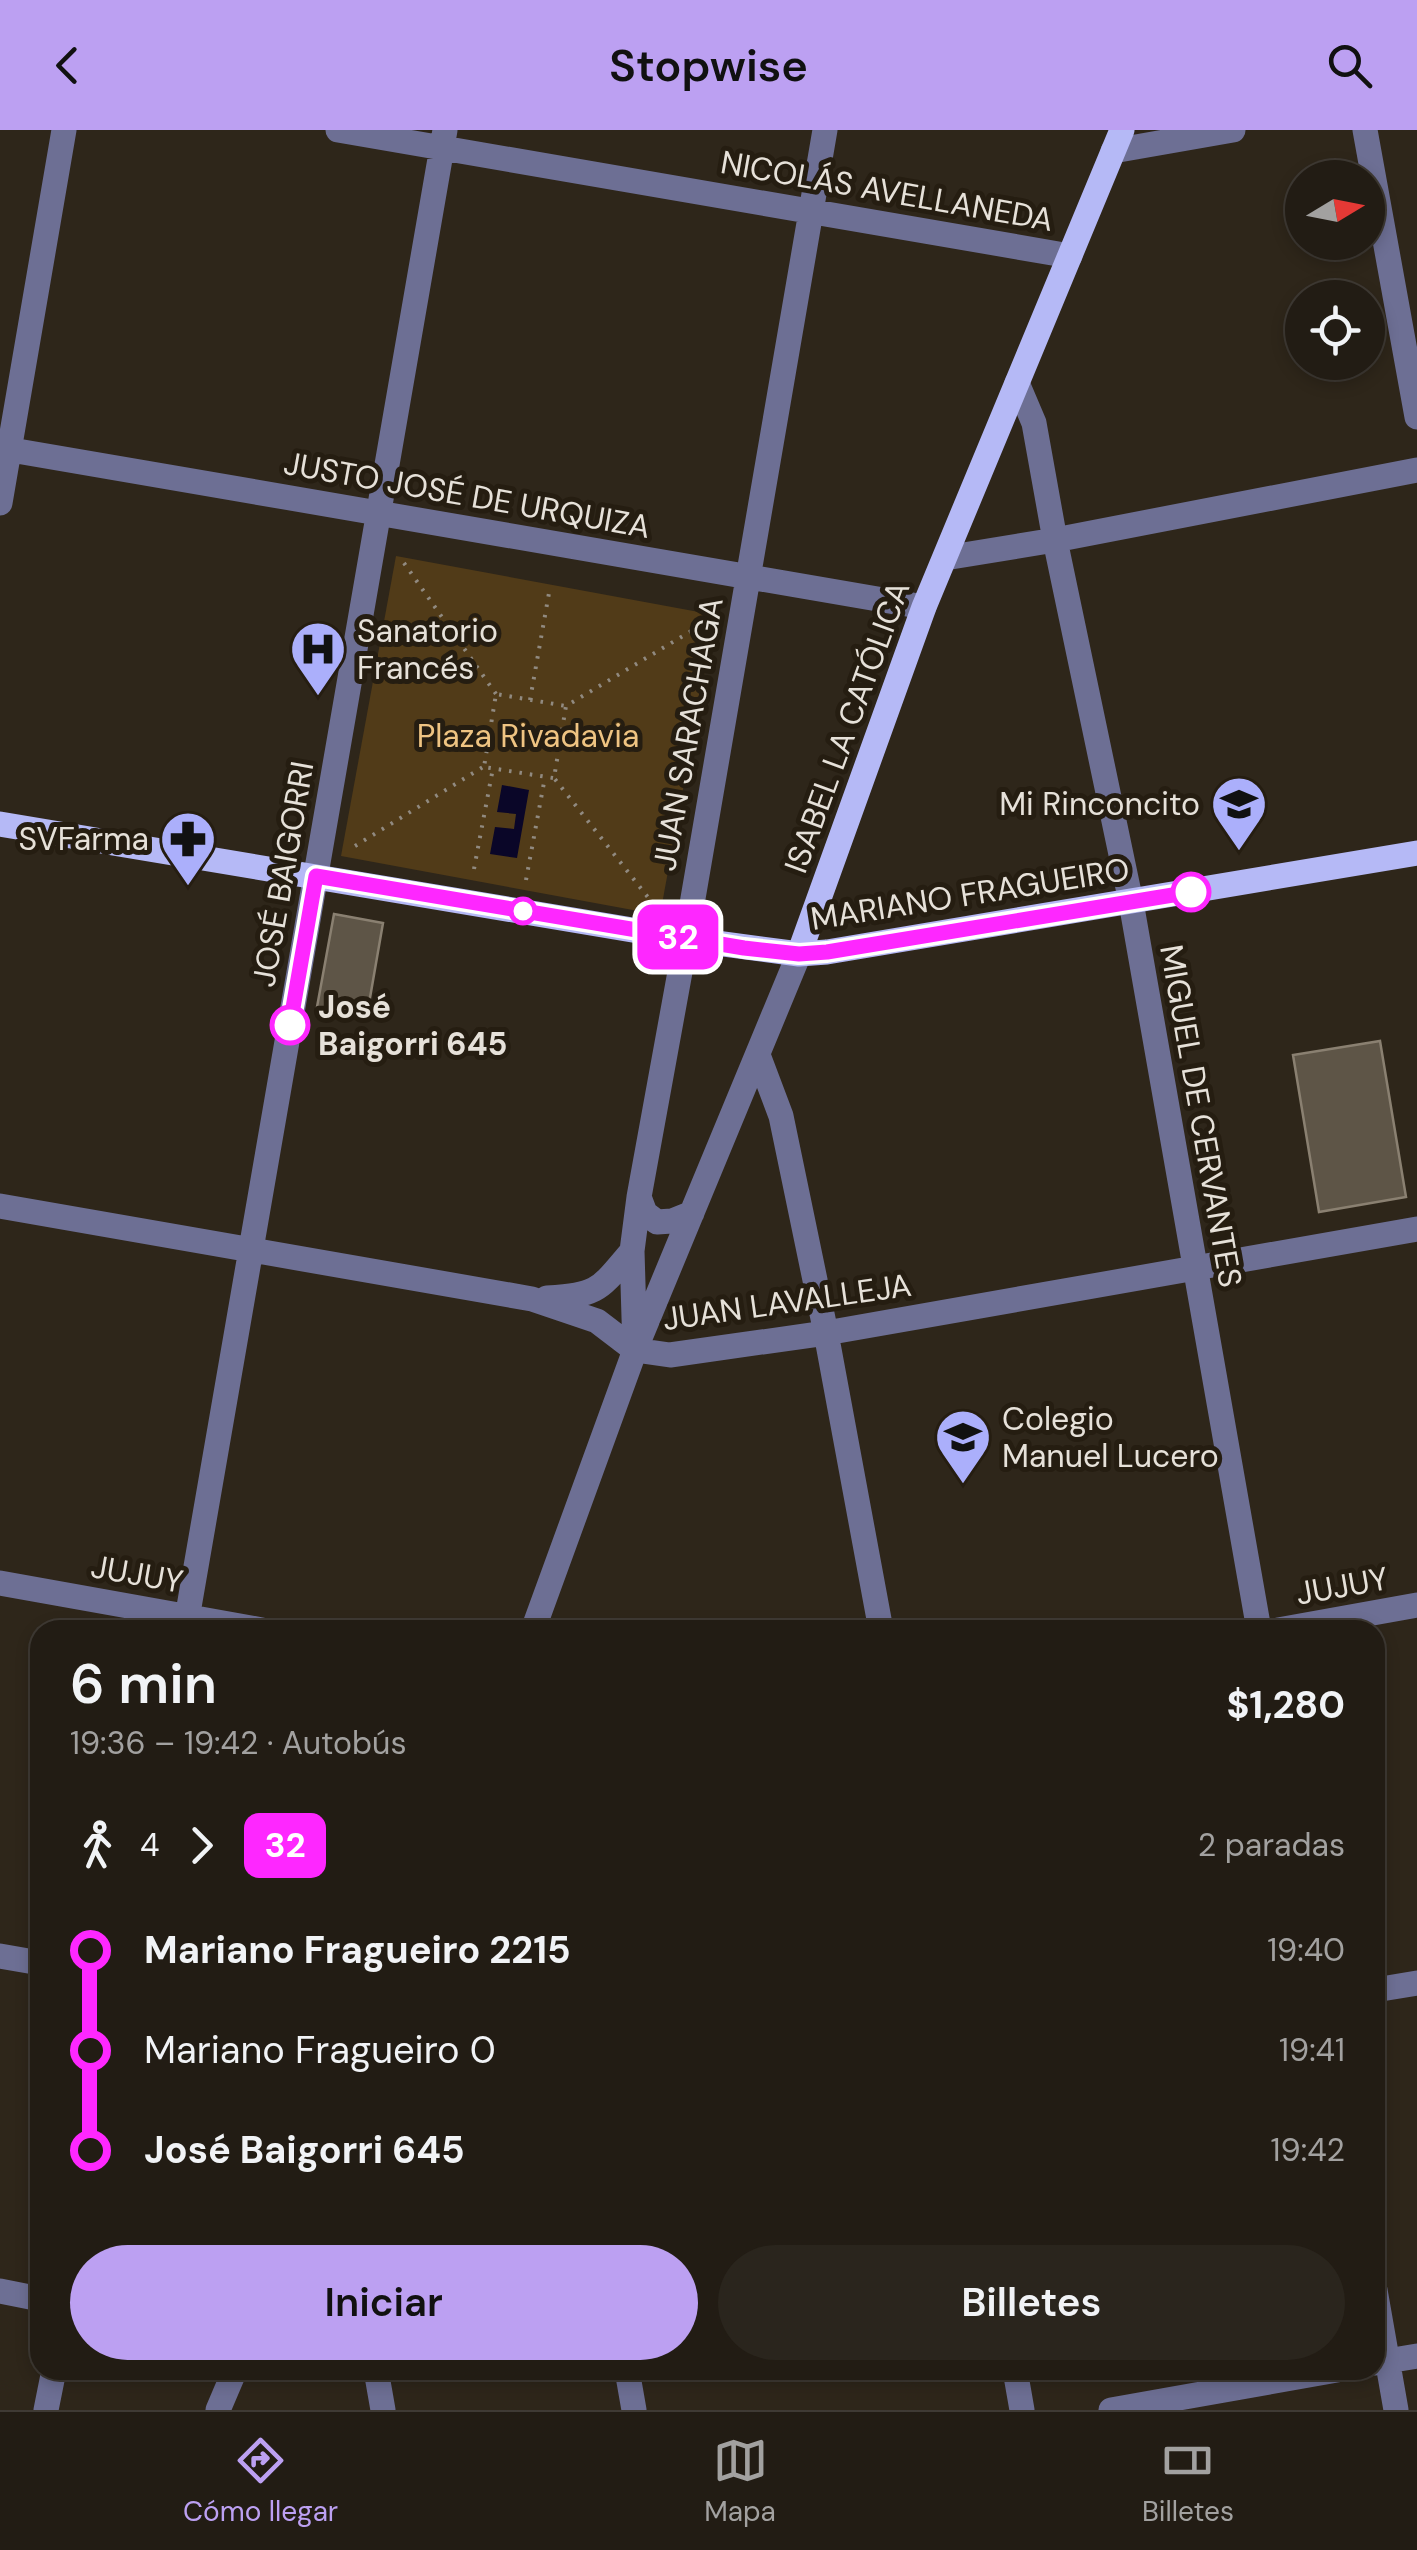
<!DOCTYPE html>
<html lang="es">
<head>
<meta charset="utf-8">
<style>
  :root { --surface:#221c14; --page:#2a251d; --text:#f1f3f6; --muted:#a2a1a0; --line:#3f3a34; --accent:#bca0f2 }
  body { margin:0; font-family:"DM Sans",sans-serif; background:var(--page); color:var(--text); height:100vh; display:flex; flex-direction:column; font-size:38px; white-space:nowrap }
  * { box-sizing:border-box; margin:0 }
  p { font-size:32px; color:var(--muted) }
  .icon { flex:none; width:55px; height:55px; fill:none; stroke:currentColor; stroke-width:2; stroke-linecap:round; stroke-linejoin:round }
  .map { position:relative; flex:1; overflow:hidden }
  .side { position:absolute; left:30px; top:1490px; width:1355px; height:760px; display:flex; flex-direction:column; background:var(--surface); border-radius:30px; box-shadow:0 5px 15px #0003,0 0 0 2px var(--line) }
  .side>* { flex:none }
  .badge { padding:0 20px; border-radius:15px; font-size:35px; line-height:65px }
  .needle { width:65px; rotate:80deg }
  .tools { position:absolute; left:1285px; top:30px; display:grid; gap:20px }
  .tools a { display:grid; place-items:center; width:100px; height:100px; border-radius:50%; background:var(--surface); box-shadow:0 5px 15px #0003,0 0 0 2px var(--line); font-size:50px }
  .map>.badge { position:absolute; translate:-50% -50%; box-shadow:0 0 0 5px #fff }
  .legs { display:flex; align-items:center; gap:15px; height:110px; padding:0 40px; font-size:32px }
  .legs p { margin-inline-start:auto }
  .summary { display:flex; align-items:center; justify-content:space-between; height:170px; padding:0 40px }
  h1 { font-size:55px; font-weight:600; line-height:75px }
  .button { display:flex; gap:20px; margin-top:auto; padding:20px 40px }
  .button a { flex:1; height:115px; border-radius:60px; background:var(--accent); color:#111; font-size:40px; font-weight:600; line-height:115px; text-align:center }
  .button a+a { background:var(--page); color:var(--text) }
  ul { padding:0 40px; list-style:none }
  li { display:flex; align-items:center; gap:35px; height:100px; font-size:38px }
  li i { display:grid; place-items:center; width:15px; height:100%; margin:0 12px; background:currentColor }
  li i::after { content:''; width:25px; height:25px; margin:-12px; border:8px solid; border-radius:50%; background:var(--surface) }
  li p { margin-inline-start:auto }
  li:first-child i { background:linear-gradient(#0000 50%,currentColor 0) }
  li:last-child i { background:linear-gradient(currentColor 50%,#0000 0) }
  header { display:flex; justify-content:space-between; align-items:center; height:130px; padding:0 40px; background:var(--accent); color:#111; font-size:45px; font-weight:600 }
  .tabs { display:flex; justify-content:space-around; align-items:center; height:140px; border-top:2px solid var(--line); background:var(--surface); font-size:28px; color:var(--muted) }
  .tabs a { display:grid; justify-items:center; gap:5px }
  .tabs .active { color:var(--accent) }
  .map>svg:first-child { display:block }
</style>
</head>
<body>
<header><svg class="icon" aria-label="back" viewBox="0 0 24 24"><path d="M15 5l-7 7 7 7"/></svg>Stopwise<svg class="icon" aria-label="search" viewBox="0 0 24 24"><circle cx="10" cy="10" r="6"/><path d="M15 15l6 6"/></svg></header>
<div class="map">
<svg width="1417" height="2280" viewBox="0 0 1417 2280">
  <rect width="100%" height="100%" fill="#2e261a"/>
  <path fill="#513b18" d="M396 426 715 485 660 785 341 726Z"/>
  <path fill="#0a0628" d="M502 655 529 660 517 728 490 724 495 697 514 699 516 684 497 682Z"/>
  <path fill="#5e5547" stroke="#8a8071" stroke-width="2.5" d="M334 784 383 793 367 885 317 877Z
    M1380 911 1406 1067 1319 1082 1293 925Z"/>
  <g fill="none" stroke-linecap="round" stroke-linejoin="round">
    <path stroke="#918a80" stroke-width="4" stroke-dasharray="2.5 8" stroke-linecap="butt" d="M404 433 496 564
      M530 570 549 463
      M553 648 484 637 496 564 566 576
      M355 716 483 637
      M474 739 493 638
      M526 750 545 647
      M654 775 554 648 566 576 703 494"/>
    <path stroke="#6d6f94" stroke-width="25" d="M338 0 1070 126
      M1365 0 1417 287
      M1113 21 1233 0
      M1017 253 1034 293 1055 410 1131 772 1259 1500
      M0 318 924 477
      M0 373 64 0
      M945 428 1055 410 1417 340
      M758 925 781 986 826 1203 881 1500
      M639 1067 645 1083 657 1092 672 1091 692 1083
      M0 1076 532 1169 597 1191 635 1220 670 1225 826 1203 1417 1099
      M547 1168C600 1164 598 1161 632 1121
      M635 1220 632 1121 639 1067 686 809 825 0
      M0 1453 262 1500
      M185 1500 445 0
      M533 1500 635 1220 799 824
      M1278 1500 1417 1475
      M0 1826 40 1833
      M1375 1860 1417 1853
      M1375 2160 1396 2280
      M0 2161 40 2169
      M1375 2233 1417 2226
      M376 2240 383 2280
      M627 2240 634 2280
      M1015 2240 1022 2280
      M46 2280 54 2240
      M218 2280 235 2240
      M1111 2280 1337 2240"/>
    <path stroke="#b5b9f6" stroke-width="25" d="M0 694 686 809 799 824 827 822 1417 723
      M799 824 924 477 1122 0"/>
  </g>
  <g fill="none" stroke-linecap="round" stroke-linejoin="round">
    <g stroke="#fff" stroke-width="22">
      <path id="line-1" d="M290 895 316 746 744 818 799 824 827 822 1191 762"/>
    </g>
    <use href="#line-1" stroke="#fe27ff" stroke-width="15"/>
  </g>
  <defs>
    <g id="hospital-pin" transform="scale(2.875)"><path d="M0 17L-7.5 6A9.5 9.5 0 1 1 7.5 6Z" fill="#abaffb" stroke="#251d11"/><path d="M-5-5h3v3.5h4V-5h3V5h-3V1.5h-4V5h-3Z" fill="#111"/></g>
    <g id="school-pin" transform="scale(2.875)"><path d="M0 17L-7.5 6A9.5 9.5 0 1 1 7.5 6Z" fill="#abaffb" stroke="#251d11"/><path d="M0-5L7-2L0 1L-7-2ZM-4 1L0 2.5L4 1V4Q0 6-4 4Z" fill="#111"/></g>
    <g id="pharmacy-pin" transform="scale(2.875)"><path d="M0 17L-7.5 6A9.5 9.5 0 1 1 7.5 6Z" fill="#abaffb" stroke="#251d11"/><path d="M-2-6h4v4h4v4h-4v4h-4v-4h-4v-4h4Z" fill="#111"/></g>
  </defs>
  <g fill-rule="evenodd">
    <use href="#hospital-pin" x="318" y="519"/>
    <use href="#school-pin" x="1239" y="674"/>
    <use href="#pharmacy-pin" x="188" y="709"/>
    <use href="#school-pin" x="963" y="1307"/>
  </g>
  <g fill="#fff" stroke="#fe27ff" stroke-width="5">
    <circle cx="1191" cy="762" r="18"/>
    <circle cx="523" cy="781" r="12"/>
    <circle cx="290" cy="895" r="18"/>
  </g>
  <g text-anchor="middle" stroke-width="10" stroke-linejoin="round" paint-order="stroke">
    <g font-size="32" fill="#e6e1d9" stroke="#251d11">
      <text transform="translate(887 61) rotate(10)" y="11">NICOLÁS AVELLANEDA</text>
      <text transform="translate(467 365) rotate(10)" y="11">JUSTO JOSÉ DE URQUIZA</text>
      <text transform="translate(847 597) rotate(-70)" y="11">ISABEL LA CATÓLICA</text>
      <text transform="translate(688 604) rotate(-80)" y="11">JUAN SARACHAGA</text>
      <text transform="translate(283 744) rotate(-80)" y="11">JOSÉ BAIGORRI</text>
      <text transform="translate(970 764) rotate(-9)" y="11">MARIANO FRAGUEIRO</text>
      <text transform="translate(1201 986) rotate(80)" y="11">MIGUEL DE CERVANTES</text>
      <text transform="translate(787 1172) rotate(-8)" y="11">JUAN LAVALLEJA</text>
      <text transform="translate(137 1444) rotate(10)" y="11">JUJUY</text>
      <text transform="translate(1342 1456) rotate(-10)" y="11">JUJUY</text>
    </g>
    <g font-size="32" fill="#e6e1d9" stroke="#251d11" text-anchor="start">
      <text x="357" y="512">Sanatorio<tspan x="357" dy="37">Francés</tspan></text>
      <text x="1200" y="685" text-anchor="end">Mi Rinconcito</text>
      <text x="149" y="720" text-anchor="end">SVFarma</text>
      <text x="1002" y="1300">Colegio<tspan x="1002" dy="37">Manuel Lucero</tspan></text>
    </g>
    <g font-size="32" fill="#efc482" stroke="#251d11">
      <text x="528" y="617">Plaza Rivadavia</text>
    </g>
    <g font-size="32" font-weight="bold" fill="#e6e1d9" stroke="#251d11" text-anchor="start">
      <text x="318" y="888">José<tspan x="318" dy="37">Baigorri 645</tspan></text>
    </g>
  </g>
</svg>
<div class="tools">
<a><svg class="needle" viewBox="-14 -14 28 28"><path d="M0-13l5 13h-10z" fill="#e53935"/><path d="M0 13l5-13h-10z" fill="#a2a1a0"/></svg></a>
<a><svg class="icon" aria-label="locate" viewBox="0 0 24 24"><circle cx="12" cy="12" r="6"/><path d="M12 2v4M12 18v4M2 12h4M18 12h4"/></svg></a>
</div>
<b class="badge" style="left:678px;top:807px;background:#fe27ff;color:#fff">32</b>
<section class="side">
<div class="summary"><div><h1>6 min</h1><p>19:36 – 19:42 · Autobús</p></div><b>$1,280</b></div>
<div class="legs"><svg class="icon" aria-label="walk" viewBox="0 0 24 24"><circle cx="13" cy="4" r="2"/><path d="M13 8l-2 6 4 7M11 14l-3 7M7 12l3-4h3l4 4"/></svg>4<svg class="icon" aria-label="forward" viewBox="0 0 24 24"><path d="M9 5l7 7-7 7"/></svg><b class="badge" style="background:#fe27ff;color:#fff">32</b><p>2 paradas</p></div>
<ul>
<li><i style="color:#fe27ff"></i><b>Mariano Fragueiro 2215</b><p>19:40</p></li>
<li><i style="color:#fe27ff"></i><span>Mariano Fragueiro 0</span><p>19:41</p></li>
<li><i style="color:#fe27ff"></i><b>José Baigorri 645</b><p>19:42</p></li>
</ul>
<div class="button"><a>Iniciar</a><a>Billetes</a></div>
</section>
</div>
<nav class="tabs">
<a class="active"><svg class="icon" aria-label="directions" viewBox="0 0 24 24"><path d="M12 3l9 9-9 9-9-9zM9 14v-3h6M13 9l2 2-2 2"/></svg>Cómo llegar</a>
<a><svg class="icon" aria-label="map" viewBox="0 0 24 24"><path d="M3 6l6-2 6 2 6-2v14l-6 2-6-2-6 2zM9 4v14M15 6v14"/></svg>Mapa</a>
<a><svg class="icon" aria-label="tickets" viewBox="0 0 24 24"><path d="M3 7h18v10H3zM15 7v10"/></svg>Billetes</a>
</nav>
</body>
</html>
